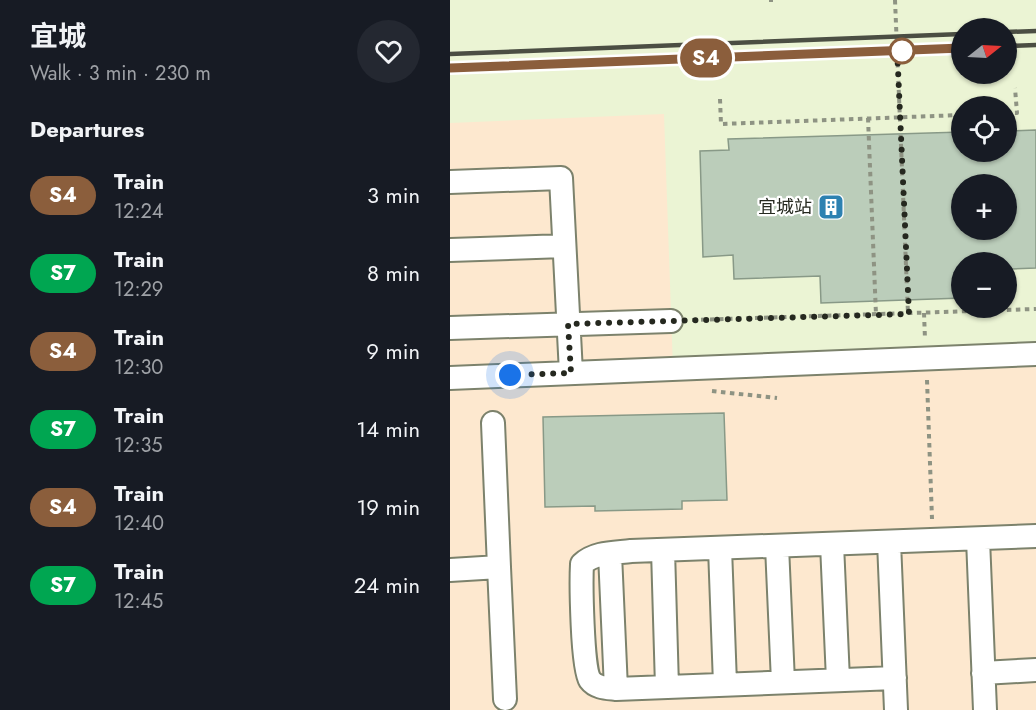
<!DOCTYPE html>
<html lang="en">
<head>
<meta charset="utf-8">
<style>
  :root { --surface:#171b24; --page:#242831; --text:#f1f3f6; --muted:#9ea1a6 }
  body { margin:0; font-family:Jost,"Noto Sans SC",sans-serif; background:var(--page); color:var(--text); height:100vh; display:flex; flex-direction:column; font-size:22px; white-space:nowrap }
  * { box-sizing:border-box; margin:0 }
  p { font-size:20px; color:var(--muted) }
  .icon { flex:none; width:33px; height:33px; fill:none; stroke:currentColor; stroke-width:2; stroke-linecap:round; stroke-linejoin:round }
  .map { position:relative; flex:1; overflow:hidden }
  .sheet { display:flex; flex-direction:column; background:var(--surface); width:450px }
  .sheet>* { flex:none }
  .badge { padding:0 12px; border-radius:20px; font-size:21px; line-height:39px }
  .needle { width:39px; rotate:72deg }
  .tools { position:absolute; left:501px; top:18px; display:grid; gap:12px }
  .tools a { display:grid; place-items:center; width:66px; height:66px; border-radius:50%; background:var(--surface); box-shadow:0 2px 4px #0004; font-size:30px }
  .you { position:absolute; width:30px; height:30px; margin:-15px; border:4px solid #fff; border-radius:50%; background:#1a73e8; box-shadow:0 0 0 9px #1a73e833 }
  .map>.badge { position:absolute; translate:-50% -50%; box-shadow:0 0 0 3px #fff }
  h2 { padding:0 30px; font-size:22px; line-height:54px }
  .round { display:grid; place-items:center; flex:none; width:63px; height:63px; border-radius:32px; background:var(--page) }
  .overview { display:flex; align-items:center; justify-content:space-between; height:102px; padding:0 30px }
  h1 { font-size:28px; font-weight:700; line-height:45px }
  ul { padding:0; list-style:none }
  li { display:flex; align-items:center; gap:18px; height:78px; padding:0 30px }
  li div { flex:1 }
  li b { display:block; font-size:22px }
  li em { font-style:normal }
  li .badge { min-width:66px; font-weight:700; text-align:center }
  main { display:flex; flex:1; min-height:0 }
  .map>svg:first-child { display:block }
</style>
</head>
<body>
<main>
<section class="sheet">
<div class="overview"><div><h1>宜城</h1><p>Walk · 3 min · 230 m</p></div><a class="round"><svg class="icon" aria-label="heart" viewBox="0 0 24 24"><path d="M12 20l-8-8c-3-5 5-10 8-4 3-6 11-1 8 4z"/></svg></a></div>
<h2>Departures</h2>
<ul>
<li><span class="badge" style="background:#8b5e3c;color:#fff">S4</span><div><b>Train</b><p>12:24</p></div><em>3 min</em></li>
<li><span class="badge" style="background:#00a651;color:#fff">S7</span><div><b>Train</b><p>12:29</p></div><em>8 min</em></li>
<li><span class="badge" style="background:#8b5e3c;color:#fff">S4</span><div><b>Train</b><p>12:30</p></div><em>9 min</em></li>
<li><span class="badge" style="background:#00a651;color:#fff">S7</span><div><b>Train</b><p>12:35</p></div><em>14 min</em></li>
<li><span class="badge" style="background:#8b5e3c;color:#fff">S4</span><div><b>Train</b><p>12:40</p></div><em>19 min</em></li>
<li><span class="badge" style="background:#00a651;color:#fff">S7</span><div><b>Train</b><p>12:45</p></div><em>24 min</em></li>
</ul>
</section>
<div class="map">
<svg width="586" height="710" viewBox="0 0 586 710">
  <rect width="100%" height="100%" fill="#f6fde5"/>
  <path fill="#ebf4d4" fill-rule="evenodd" d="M0 0H586V354L0 378ZM512 28H556V74H512ZM512 106H556V152H512ZM512 184H556V230H512ZM512 262H556V308H512Z"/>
  <path fill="#fde8cf" d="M214 114 223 369 586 354V710H0V123Z"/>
  <path fill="#bbcdba" stroke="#889987" stroke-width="1.5" fill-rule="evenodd" d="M586 130V268L562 269V297H556V262H512V298L371 303 370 276 284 279 283 255 253 257 250 151 279 150 278 139 512 132V152H556V131ZM512 184H556V230H512Z
    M274 413 277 500 232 501V509L145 511V506L95 507 93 417Z"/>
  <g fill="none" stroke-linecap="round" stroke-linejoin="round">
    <g stroke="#7c826c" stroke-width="26">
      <path id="minor" d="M0 182 111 178 121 373
        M0 250 114 246
        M0 328 221 321
        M0 378 586 354
        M43 423 49 567
        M528 539 535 710
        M439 542 446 710
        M382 544 388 680
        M327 546 333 682
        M270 548 275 684
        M213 550 217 687
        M160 554 166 689
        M0 570 49 567 55 699
        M533 673 586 670
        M445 678 166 689C157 688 146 688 140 680 132 668 131 582 132 564 145 552 164 553 181 551L586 536"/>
    </g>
    <path stroke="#8e9383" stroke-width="4" stroke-dasharray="4.5 4.5" stroke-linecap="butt" d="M321 0V2
      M445 0 458 314
      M270 99 271 124 512 115
      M556 113H567L565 88
      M418 118 426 315
      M474 313 475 339
      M242 320 586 309
      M477 380 482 519
      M262 391 327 398"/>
    <use href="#minor" stroke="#fff" stroke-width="22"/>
    <path stroke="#4b4e43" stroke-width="4.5" d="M556 32 586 31
      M556 46 586 45
      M0 54 512 34
      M0 68 512 48"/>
  </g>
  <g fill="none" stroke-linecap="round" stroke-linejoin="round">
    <g stroke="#fff" stroke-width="14">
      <path id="line" d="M0 68 512 48"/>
    </g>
    <use href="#line" stroke="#8b5e3c" stroke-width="9"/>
    <path stroke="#25281f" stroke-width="6" stroke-dasharray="0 10.8" d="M60 375 121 373 118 324 459 314 447 47 452 51"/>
  </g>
  <defs>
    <g id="building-square" transform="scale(1.35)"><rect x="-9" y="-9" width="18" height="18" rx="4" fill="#2d81b1" stroke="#fff"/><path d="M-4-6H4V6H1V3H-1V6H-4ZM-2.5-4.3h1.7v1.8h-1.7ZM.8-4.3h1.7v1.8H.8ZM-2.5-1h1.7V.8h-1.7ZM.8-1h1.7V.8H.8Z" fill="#fff"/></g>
  </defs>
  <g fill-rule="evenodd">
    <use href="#building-square" x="381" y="207"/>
  </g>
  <circle fill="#fff" stroke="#8b5e3c" stroke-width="3" cx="452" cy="51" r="12"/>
  <g text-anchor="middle" stroke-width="4.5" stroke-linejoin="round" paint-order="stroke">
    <g font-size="18" fill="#25281f" stroke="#fff" text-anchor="end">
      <text x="362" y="213">宜城站</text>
    </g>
  </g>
</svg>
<div class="tools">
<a><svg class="needle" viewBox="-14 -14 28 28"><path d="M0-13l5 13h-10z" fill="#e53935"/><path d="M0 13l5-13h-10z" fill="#9ea1a6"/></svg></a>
<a><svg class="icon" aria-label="locate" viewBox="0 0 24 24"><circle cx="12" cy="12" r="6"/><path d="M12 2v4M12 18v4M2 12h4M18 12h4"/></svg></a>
<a>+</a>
<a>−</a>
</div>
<div class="you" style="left:60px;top:375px"></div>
<b class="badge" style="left:256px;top:58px;background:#8b5e3c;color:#fff">S4</b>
</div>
</main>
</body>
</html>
